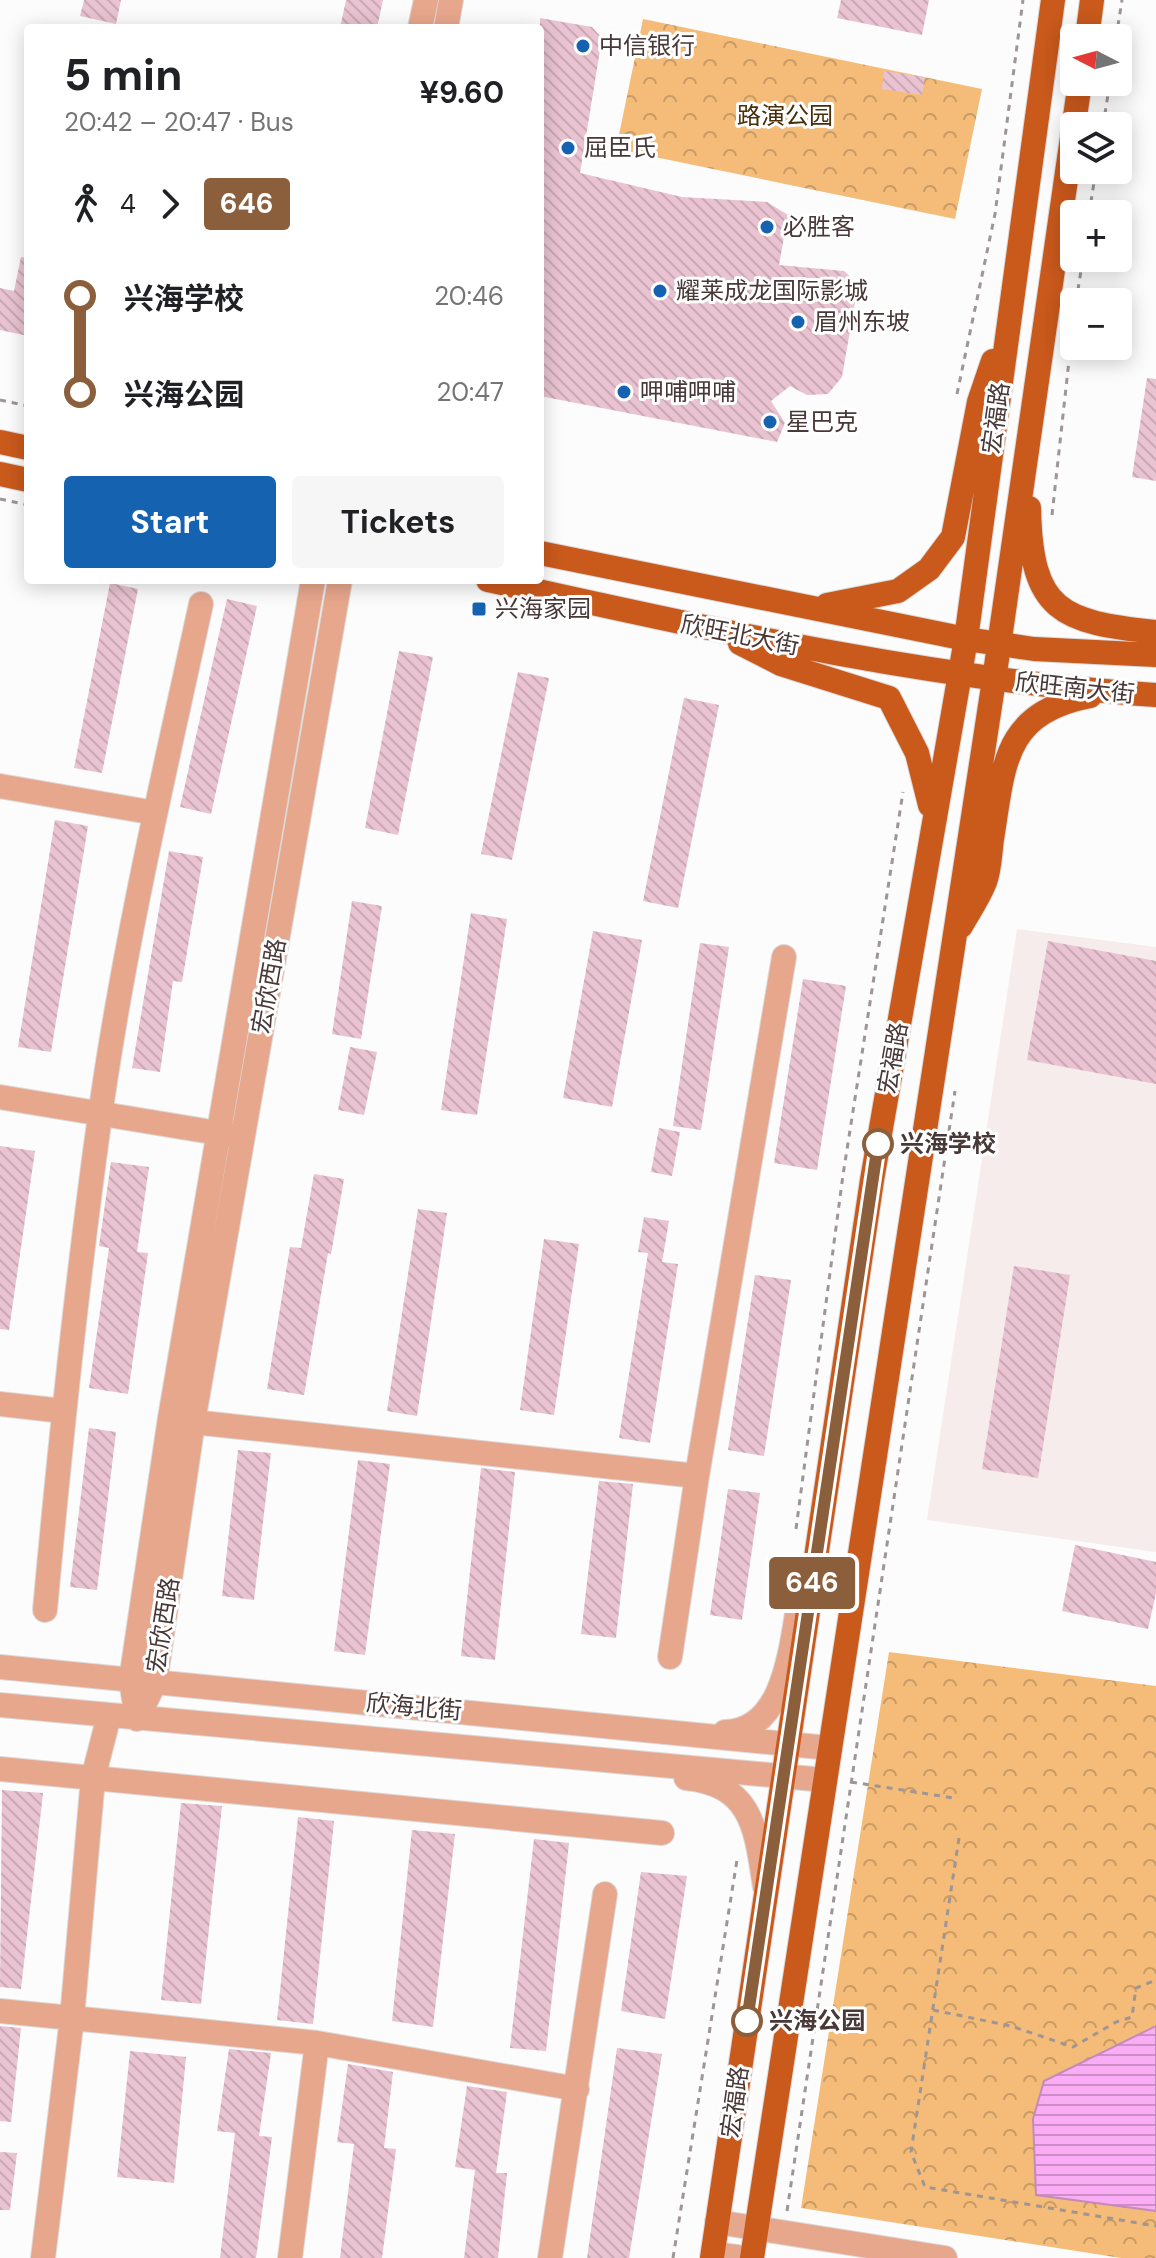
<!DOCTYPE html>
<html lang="en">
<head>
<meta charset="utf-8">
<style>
  :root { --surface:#fff; --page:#f6f6f6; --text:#202124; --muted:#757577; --accent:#1562b1 }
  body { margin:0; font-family:"DM Sans","Noto Sans SC",sans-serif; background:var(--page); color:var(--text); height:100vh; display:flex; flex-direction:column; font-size:30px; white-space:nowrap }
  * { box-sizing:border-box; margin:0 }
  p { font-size:26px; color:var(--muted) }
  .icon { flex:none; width:44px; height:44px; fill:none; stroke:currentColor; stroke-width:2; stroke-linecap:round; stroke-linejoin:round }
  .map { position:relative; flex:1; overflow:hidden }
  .panel { position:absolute; left:24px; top:24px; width:520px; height:560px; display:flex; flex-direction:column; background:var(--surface); border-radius:8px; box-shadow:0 4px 20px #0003 }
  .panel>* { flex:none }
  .badge { padding:0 16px; border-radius:6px; font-size:28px; line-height:52px }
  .needle { width:52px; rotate:276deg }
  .tools { position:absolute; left:1060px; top:24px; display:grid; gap:16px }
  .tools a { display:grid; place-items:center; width:72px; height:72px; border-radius:8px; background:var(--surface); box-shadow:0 4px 20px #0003; font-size:40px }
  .map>.badge { position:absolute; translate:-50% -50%; box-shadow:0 0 0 4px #fff }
  .legs { display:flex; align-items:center; gap:12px; height:88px; padding:0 40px; font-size:26px }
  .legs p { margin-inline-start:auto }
  .summary { display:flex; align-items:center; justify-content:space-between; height:136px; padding:0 40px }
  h1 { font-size:44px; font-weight:700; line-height:60px }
  .button { display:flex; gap:16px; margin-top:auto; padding:16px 40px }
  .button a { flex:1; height:92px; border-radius:8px; background:var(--accent); color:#fff; font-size:32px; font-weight:700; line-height:92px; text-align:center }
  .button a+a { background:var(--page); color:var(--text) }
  ul { padding:0 40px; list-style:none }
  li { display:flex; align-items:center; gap:28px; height:96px; font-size:30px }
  li i { display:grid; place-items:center; width:12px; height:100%; margin:0 10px; background:currentColor }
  li i::after { content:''; width:20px; height:20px; margin:-10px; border:6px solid; border-radius:50%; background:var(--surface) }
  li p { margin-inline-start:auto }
  li:first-child i { background:linear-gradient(#0000 50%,currentColor 0) }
  li:last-child i { background:linear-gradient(currentColor 50%,#0000 0) }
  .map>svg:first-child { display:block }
</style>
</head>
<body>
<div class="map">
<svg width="1156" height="2258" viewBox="0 0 1156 2258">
  <defs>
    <pattern id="forest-crowns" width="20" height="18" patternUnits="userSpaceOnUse" patternTransform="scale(2)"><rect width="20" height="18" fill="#f5bc79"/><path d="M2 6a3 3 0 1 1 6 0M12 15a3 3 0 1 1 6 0" fill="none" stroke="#c89a64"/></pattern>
    <pattern id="water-rules" width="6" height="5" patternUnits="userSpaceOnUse" patternTransform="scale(2)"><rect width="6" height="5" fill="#faadf4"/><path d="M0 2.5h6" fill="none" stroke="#cc8ec6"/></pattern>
    <pattern id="building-back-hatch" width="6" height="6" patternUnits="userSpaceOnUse" patternTransform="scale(2)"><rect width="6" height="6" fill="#e9c3d1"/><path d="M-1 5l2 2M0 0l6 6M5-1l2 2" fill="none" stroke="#c9a8b4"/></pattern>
  </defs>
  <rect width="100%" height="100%" fill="#fcfcfc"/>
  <path fill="#f6eceb" d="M1017 929 1156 947V1552L927 1520Z"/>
  <path fill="url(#forest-crowns)" d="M643 19 982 89 955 219 616 149Z
    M889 1652 1156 1686V2258H1121L801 2208Z"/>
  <path fill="url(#water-rules)" stroke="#c58abb" stroke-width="2" d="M1156 2026V2211L1036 2195 1033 2119 1044 2081Z"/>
  <path fill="url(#building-back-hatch)" d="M84 0H121L116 24 80 16Z
    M346 0H383L377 28H340Z
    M841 0H929L922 35 837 18Z
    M540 18 592 27 602 38 580 173 682 197 767 202 788 215 779 265 844 271 858 284 842 377 828 394 807 395 790 386 771 401 785 423 777 442 540 396Z
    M884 71 925 77 922 95 882 89Z
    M21 257 28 258V336L0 330V288L14 291Z
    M1147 378 1156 379V481L1132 477Z
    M110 583 138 589 102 773 74 768Z
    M227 599 257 606 211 814 180 807Z
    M399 651 433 657 398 835 365 828Z
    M518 672 549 678 512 860 481 854Z
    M684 698 719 705 678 908 643 901Z
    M55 820 88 826 51 1052 18 1047Z
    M169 851 203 857 182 982 173 981 160 1072 132 1068Z
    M352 901 382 906 361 1039 332 1034Z
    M471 913 507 919 477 1115 441 1110Z
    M593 931 642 940 612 1107 563 1098Z
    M1048 941 1156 961V1084L1027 1060Z
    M700 943 729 947 701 1130 673 1126Z
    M803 979 846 986 817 1170 774 1163Z
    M350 1047 377 1052 364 1115 338 1110Z
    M659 1128 680 1132 672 1176 651 1172Z
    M0 1146 35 1151 9 1330 0 1329Z
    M111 1162 149 1167 137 1252 148 1253 128 1394 89 1388 109 1248 99 1246Z
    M314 1174 344 1179 331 1254 328 1253 304 1395 267 1389 290 1247 301 1248Z
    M418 1209 447 1213 417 1416 387 1411Z
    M644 1217 669 1221 662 1262 678 1264 650 1443 619 1438 648 1253 638 1252Z
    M544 1239 579 1244 554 1415 520 1410Z
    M1014 1266 1070 1275 1038 1478 982 1469Z
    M755 1275 791 1280 764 1456 728 1450Z
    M89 1428 116 1432 97 1590 70 1587Z
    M238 1450 271 1453 254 1600 222 1596Z
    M358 1460 390 1464 365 1655 334 1651Z
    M481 1468 515 1472 495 1660 461 1656Z
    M599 1481 633 1484 616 1638 581 1634Z
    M728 1489 760 1493 742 1620 710 1615Z
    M1075 1545 1156 1562V1593L1148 1629 1062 1611Z
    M2 1790 43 1793 21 1989 0 1987Z
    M181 1803 222 1806 201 2004 161 2000Z
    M298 1817 334 1821 313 2024 277 2020Z
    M412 1830 455 1834 433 2027 392 2021Z
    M534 1839 569 1843 546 2051 510 2048Z
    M641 1872 687 1876 665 2019 621 2011Z
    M0 2026 21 2028 11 2122 0 2121Z
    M617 2048 662 2054 629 2258H587Z
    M229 2049 271 2053 259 2136 272 2137 256 2258H220L235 2133 217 2131Z
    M130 2051 186 2057 174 2183 117 2177Z
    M348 2064 393 2072 384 2148 396 2149 382 2258H340L354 2144 337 2142Z
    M467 2086 507 2092 496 2173H507L498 2258H464L475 2170 455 2167Z
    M0 2152 17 2153 10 2210H0Z"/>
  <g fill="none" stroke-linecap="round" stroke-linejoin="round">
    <g stroke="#dcd9d9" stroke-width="26">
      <path id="minor" d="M420 28 426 0
        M446 28 451 0
        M0 786 155 813
        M0 1097 236 1136
        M0 1404 63 1411
        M193 1422 697 1476 784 957
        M45 1610C60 1445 77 1280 100 1116 124 944 164 774 201 604
        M670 1657 697 1476
        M0 1667 829 1748
        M0 1705 825 1780
        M109 1716 93 1778 72 2018 317 2043 577 2089
        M137 1719 155 1682 193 1422 340 580
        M137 1719 131 1680 170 1418 313 580
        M725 1732C790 1731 791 1634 802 1587
        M0 1769 662 1833
        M686 1778C754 1785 756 1831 765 1887
        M0 2011 72 2018 43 2258
        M717 2222 945 2258
        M713 2254 744 2258
        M290 2258 317 2043
        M550 2258 605 1894"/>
    </g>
    <g stroke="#dcd9d9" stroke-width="26">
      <path id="major" d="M1087 38 1092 0
        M0 442 28 448
        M0 474 28 480
        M1029 508C1031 612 1061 622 1156 632
        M540 553 966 639 1034 649 1156 655
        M488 580C709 629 930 680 1156 695
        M827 605 898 591 929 569 953 537 979 402 993 361
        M740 643 781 664 889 698 917 753 930 805
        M961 926C969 912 979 897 985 882 990 869 990 853 992 839 1004 764 1003 713 1090 696
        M712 2258 872 1180 966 639 1053 0
        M752 2258 994 680 1080 82"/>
    </g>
    <path stroke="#9e9595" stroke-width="3" stroke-dasharray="6 6" stroke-linecap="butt" d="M1116 38 1122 0
      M1103 126 1110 82
      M1089 214 1096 170
      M1076 302 1083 258
      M957 394 995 214 1023 0
      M0 400 28 406
      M0 499 28 505
      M1052 515 1074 315
      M796 1529 843 1175 903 792
      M851 1782 954 1798
      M959 1838 911 2152 925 2187 1156 2226
      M933 2010 1011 2026 1073 2047 1116 2022 1132 2017 1136 1988 1156 1980
      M787 2211 955 1091
      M673 2258 737 1860"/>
    <use href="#minor" stroke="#e7a78c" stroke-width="24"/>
    <use href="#major" stroke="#ca591c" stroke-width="24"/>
  </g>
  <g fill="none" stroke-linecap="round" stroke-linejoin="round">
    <g stroke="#fff" stroke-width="18">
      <path id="line-1" d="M747 2021 878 1144"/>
    </g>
    <use href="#line-1" stroke="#8b5e3c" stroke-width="12"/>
  </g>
  <g fill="#1562b1" stroke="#fff" stroke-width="3">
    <circle cx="583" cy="46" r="8"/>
    <circle cx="568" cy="148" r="8"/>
    <circle cx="767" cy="227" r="8"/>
    <circle cx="660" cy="291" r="8"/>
    <circle cx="798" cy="322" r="8"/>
    <circle cx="624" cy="392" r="8"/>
    <circle cx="770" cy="422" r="8"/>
    <rect x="471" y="601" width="16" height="16" rx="4"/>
  </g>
  <g fill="#fff" stroke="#8b5e3c" stroke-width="4">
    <circle cx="878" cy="1144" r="14"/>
    <circle cx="747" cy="2021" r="14"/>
  </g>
  <g text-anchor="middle" stroke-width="6" stroke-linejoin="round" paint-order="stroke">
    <g font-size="24" fill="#483837" stroke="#fff" text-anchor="start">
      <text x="599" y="54">中信银行</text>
      <text x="584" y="156">屈臣氏</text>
      <text x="783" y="235">必胜客</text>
      <text x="676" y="299">耀莱成龙国际影城</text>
      <text x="814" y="330">眉州东坡</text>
      <text x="640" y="400">呷哺呷哺</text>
      <text x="786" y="430">星巴克</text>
      <text x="495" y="617">兴海家园</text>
    </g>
    <g font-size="24" fill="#482e09" stroke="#fff">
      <text x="785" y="124">路演公园</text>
    </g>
    <g font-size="24" fill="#483837" stroke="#fff">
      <text transform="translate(996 418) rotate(-82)" y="8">宏福路</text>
      <text transform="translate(740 635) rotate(11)" y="8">欣旺北大街</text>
      <text transform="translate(1075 688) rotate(6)" y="8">欣旺南大街</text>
      <text transform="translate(269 986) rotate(-80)" y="8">宏欣西路</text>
      <text transform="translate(893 1058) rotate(-80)" y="8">宏福路</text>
      <text transform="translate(163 1625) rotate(-81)" y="8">宏欣西路</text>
      <text transform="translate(414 1707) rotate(5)" y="8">欣海北街</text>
      <text transform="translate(735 2102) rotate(-82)" y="8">宏福路</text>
    </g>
    <g font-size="24" font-weight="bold" fill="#483837" stroke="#fff" text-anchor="start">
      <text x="900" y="1152">兴海学校</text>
      <text x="769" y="2029">兴海公园</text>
    </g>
  </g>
</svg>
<div class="tools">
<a><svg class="needle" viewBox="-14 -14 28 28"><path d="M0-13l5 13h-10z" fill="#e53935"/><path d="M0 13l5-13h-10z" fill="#757577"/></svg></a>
<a><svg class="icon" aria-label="layers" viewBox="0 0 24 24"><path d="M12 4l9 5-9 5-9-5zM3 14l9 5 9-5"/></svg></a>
<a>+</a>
<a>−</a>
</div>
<b class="badge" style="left:812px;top:1583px;background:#8b5e3c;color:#fff">646</b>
<section class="panel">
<div class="summary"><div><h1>5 min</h1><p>20:42 – 20:47 · Bus</p></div><b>¥9.60</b></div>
<div class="legs"><svg class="icon" aria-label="walk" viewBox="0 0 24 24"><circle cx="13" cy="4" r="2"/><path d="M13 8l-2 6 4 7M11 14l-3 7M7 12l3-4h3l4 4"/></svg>4<svg class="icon" aria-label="forward" viewBox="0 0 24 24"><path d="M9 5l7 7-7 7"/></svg><b class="badge" style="background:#8b5e3c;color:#fff">646</b></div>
<ul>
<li><i style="color:#8b5e3c"></i><b>兴海学校</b><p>20:46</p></li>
<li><i style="color:#8b5e3c"></i><b>兴海公园</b><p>20:47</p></li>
</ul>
<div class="button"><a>Start</a><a>Tickets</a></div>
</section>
</div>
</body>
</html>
